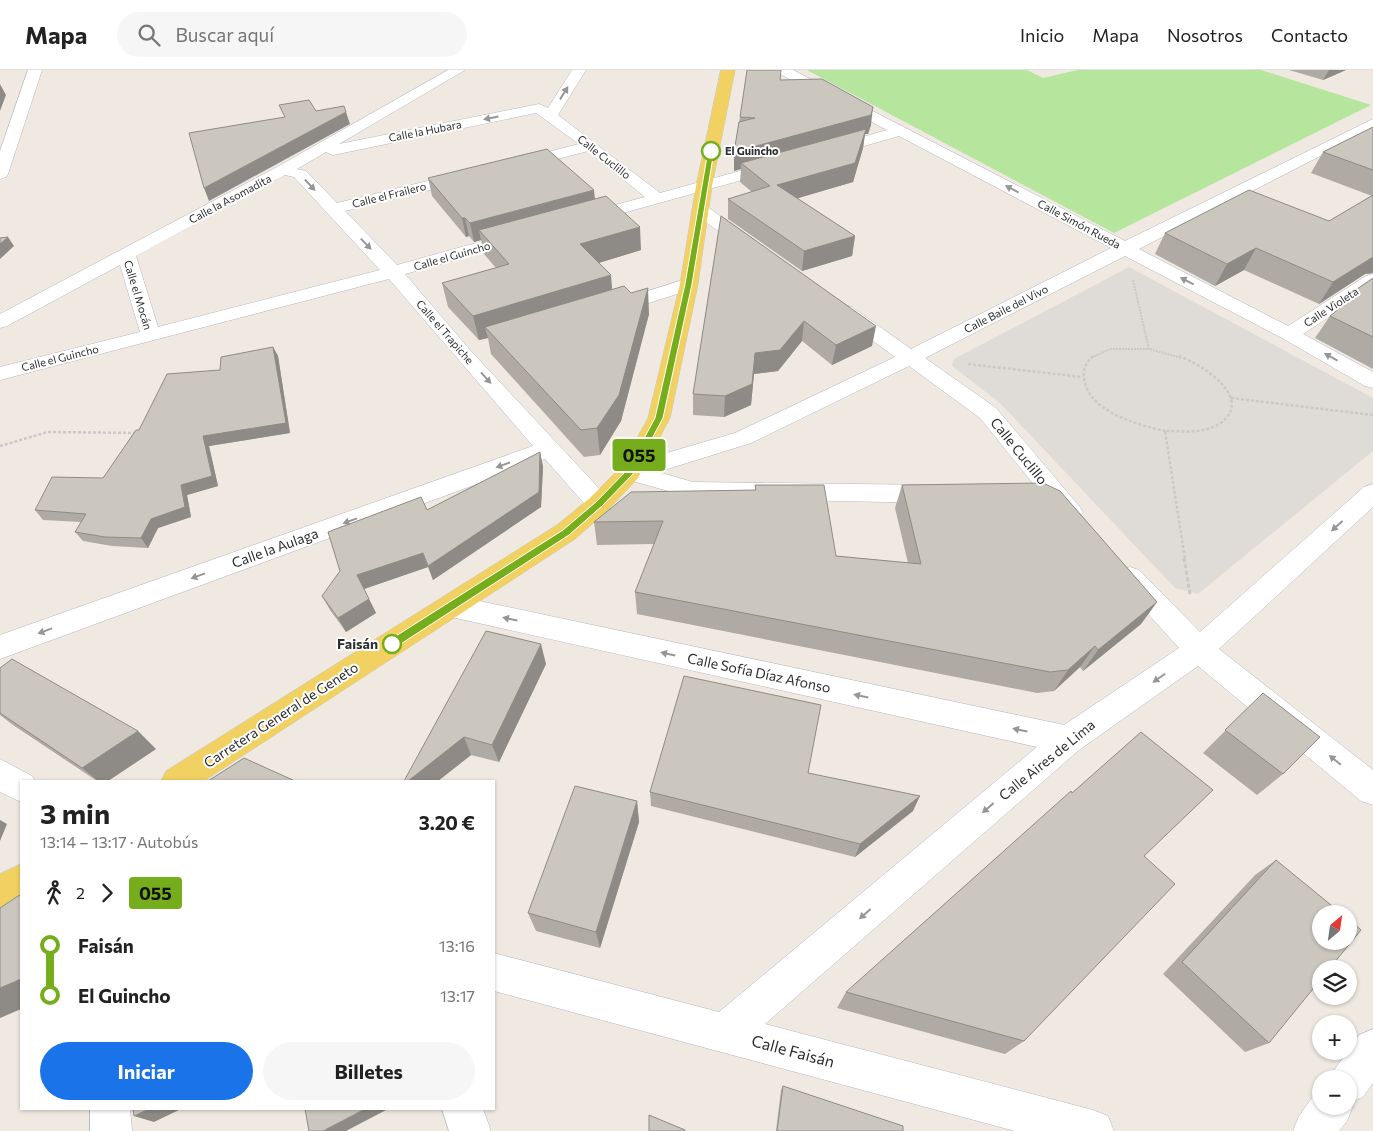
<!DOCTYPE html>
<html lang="es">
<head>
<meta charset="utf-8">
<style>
  :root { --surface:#fff; --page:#f6f6f6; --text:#222; --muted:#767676; --line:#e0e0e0; --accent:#1a73e8 }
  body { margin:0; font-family:Commissioner,sans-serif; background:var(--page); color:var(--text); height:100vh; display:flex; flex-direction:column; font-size:19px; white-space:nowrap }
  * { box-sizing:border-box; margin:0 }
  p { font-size:16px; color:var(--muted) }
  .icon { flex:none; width:28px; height:28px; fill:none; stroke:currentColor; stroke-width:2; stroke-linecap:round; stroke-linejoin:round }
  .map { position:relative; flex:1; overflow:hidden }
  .drawer { position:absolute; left:20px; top:710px; width:475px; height:330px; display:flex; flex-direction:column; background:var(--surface); border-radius:0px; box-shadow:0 1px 4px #0004 }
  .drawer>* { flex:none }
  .badge { padding:0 10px; border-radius:4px; font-size:18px; line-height:32px }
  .needle { width:32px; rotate:29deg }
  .fabs { position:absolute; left:1312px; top:835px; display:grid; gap:10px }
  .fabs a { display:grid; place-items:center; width:45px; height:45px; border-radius:50%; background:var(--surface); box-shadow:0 1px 4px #0004; font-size:25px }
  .map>.badge { position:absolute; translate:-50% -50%; box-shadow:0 0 0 2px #fff }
  .legs { display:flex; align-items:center; gap:8px; height:55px; padding:0 20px; font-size:16px }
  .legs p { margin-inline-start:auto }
  .head { display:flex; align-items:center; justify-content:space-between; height:85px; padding:0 20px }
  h1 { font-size:28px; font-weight:700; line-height:38px }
  .cta { display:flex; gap:10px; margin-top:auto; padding:10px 20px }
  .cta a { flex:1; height:58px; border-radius:30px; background:var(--accent); color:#fff; font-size:20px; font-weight:700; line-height:58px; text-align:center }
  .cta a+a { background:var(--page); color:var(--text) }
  ul { padding:0 20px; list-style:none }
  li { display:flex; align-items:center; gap:18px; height:50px; font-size:19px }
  li i { display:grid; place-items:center; width:8px; height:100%; margin:0 6px; background:currentColor }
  li i::after { content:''; width:12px; height:12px; margin:-6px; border:4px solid; border-radius:50%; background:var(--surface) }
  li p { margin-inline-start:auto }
  li:first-child i { background:linear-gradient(#0000 50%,currentColor 0) }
  li:last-child i { background:linear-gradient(currentColor 50%,#0000 0) }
  header { display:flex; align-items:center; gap:30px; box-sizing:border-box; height:70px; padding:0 25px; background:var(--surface); border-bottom:1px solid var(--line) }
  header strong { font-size:24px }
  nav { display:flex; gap:28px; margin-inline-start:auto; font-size:18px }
  .search { width:350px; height:45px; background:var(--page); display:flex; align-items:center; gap:12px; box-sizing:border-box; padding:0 18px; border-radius:28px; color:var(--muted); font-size:19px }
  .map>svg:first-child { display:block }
</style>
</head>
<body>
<header>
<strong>Mapa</strong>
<div class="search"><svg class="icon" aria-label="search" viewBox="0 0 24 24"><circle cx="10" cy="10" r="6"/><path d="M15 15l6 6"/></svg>Buscar aquí</div>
<nav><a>Inicio</a><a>Mapa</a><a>Nosotros</a><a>Contacto</a></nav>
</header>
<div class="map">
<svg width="1373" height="1061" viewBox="0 0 1373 1061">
  <rect width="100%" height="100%" fill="#efe9e1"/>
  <path fill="#b6e59e" d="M807 0H1027L1043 8 1078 0H1261L1371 35 1114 163Z"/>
  <path fill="#dfdcd8" d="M1129 197 1373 328V381L1198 524 1175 518 1000 333 952 296 954 289Z"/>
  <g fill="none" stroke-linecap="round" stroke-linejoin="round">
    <g stroke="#b4b7c1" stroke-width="1">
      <path id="minor" d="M28 0H42L8 104 6 107 0 109V81Z
        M448 0H465L339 74 539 34 548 38 572 0H586L558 45 660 123 776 91 782 93 784 96 782 99 583 154 577 153 574 149 577 145 645 127 588 81 519 99 513 97 511 94 513 91 579 74 536 43 333 85 326 82 297 99 306 101 337 133 465 102 471 104 473 107 471 110 345 141 397 195 512 163 518 162 524 163 527 167 524 171 405 204 470 280 608 428 611 434 608 440 599 443 590 440 545 389 0 589V565L533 376 389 209 0 310V297L140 262 120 195 7 256 0 258V244L277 97ZM285 105 294 107 380 200 158 257 136 186Z
        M776 0H793L1125 171 1373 49V59L1139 179 1288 256 1366 206 1373 204V218L1303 264 1373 302V318L1365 316 1282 268 1125 186 925 288 996 338 1079 436 1083 442 1079 448 1070 451 1061 448 980 348 909 296 751 373 658 402 693 412 936 415 945 418 948 424 945 430 936 433 693 428 622 408 618 402 622 396 735 363 895 287 838 245 835 241 838 237 845 235 852 237 911 279 1111 178 899 66 829 86 824 84 821 81 824 78 887 60 778 3Z
        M700 135 706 136 756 171 759 175 756 179 750 180 744 179 694 144 692 140 694 136Z
        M689 208 696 210 698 214 696 218 614 244 607 242 604 238 607 234Z
        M1373 414V437L1219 579 1373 700V735L1361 731 1198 596 1079 680 765 954 1093 1040 1108 1046 1114 1061H1015L494 921V883L719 942 1037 677 451 547 441 544 437 536 441 528 451 525 1064 655 1179 578 1121 514 1117 507 1121 500 1130 497 1139 500 1200 562 1364 417Z
        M0 689 32 706 35 711H21V732L0 722Z
        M1373 959V1013L1363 1027 1351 1032 1353 1036 1347 1051 1339 1061H1293L1299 1046 1317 1021 1321 1020V1036H1349V1009H1331L1335 999 1359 965Z
        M90 1039H130L132 1061H90Z
        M442 1039H483L491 1061H449Z"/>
    </g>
    <g stroke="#c9c9c9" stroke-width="1">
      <path id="major" d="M721 0H735L712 116 698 214 670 348 638 408 608 440 575 469 204 711H161L166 701 557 455 590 428 621 397 648 348 680 214 696 116Z
        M21 794V832L0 843V804Z"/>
    </g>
    <path stroke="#c9c9c9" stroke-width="2" stroke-dasharray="2 1" stroke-linecap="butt" d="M1133 210 1149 279 1182 288
      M1091 288 1110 279H1149"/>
    <path stroke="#c9c9c9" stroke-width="2.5" stroke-dasharray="3 2" stroke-linecap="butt" d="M1093 286C1087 291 1083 298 1084 306 1085 341 1138 355 1165 361
      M1179 286C1201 294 1257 329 1219 354 1203 364 1183 361 1165 361L1185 489
      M968 294 1082 307
      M1231 328 1373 345
      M0 376 48 362 137 363"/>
    <path stroke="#c9c9c9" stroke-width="3" stroke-dasharray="4 2.5" stroke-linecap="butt" d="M1184 488 1190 524"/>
    <use href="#minor" fill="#fff" fill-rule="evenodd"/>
    <use href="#major" fill="#f2d163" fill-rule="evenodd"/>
  </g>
  <path fill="#afaba4" d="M1289 0H1346L1323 10Z
    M780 10 871 55 868 64H865L863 78 853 112 797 128 855 166 852 186 802 201 728 149V129L752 122 740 112 741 99 734 101V82L740 47Z
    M1373 57V203L1365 204 1319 234 1244 200 1215 216 1155 184 1165 163 1329 151 1372 126 1311 103 1323 82Z
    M428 108 595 129 641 180 599 193 612 219 649 244 621 351 600 385 584 387 491 284 488 268 479 270 448 237 442 213 496 198 484 184 481 170 474 172 469 166 466 167 432 126Z
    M721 146 872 276 832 295 802 271 778 301 754 304 751 335 724 347 693 345V324Z
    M1373 208V299L1315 268 1330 246 1345 234 1354 221Z
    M273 277 278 286 290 363 209 376 218 416 187 425 191 447 158 458 148 478 112 476 83 471 75 462 81 452 43 450 35 440 103 408 139 360 220 300Z
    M540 382 543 397 541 437 433 510 428 497 364 519 376 543 346 562 330 540 322 526 427 440Z
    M755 415 836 486 908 493 895 438 902 415 1157 532 1141 554 1083 601 1080 597 1054 621 1037 623 637 544 635 522 654 474 597 475 594 452 755 420Z
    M486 561 546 594 499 692 471 685 438 711Z
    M0 598 156 679 108 711H97L13 655 0 645Z
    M1263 623 1283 704 1257 725 1203 683Z
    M808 703 913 741 855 787 651 736 650 722Z
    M637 731 639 752 600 878 536 861 528 843Z
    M1144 786 1024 971 1005 984 837 938 846 922Z
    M1276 790 1269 973 1245 982 1163 904 1255 805Z
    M783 1016 903 1061H776L781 1020Z"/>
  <path fill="#8e8b86" d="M1329 0H1346L1323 10Z
    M0 14 6 25 0 41Z
    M873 37 871 55 868 64H865L863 78 853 112 775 135 777 115 741 93V99L734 101V82Z
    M346 42 350 54 209 131 204 118Z
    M594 120 596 139 479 160 481 170 474 172 470 153Z
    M462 148H465L469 166 466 167Z
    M640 157 641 180 582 198 580 174Z
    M855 166 852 186 802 201 804 181Z
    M8 167 14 176 0 189V174Z
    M1256 178 1244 200 1215 216 1227 194Z
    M1373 187V203L1365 204 1319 234 1333 212Z
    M611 205 613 229 485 257 488 268 479 270 473 246Z
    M648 218 649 244 621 351 600 385 597 358Z
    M804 251 802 271 778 301 754 304 751 335 724 347 725 326 755 283Z
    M876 256 872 276 832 295 836 275Z
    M273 277 278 286 290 363 209 376 218 416 187 425 191 447 158 458 148 478 141 468 151 449 181 415 203 366Z
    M540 382 543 397 541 437 433 510 428 496Z
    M423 483 428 497 364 519 357 505Z
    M369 529 376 543 346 562 338 548Z
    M1157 532 1141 554 1083 601 1098 580Z
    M541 574 546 594 499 692 492 675Z
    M1095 576 1080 597 1054 621 1068 600Z
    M138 661 156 679 108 711H98L82 698Z
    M464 667 471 685 438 711H408Z
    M920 726 913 741 855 787 860 774Z
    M637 731 639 752 600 878 596 862Z
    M0 750 7 754 0 771Z
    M21 909V939L0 948V918Z
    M149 1039H181L154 1052 134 1046Z
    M365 1039H388L346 1061H323Z"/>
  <path fill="#cbc7bf" stroke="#8e8b86" d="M747 0H781L780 10 822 9 873 37 871 45 734 82 739 52 755 48 740 47Z
    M309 30 316 41 344 36 346 42 204 118 189 63 285 47 279 35Z
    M1373 57V100L1323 82Z
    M866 59 855 93 777 115 855 166 804 181 728 129 770 116 741 93Z
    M547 79 594 120 470 153 465 148H462L428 108Z
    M1249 120 1329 151 1373 125V187L1333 212 1256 178 1227 194 1165 163Z
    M606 126 640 157 580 174 611 205 473 246 442 213 509 194 479 160Z
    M721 146 876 256 836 275 804 251 780 280 755 283 752 314 725 326 693 324Z
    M8 167 0 174V168Z
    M1373 208V267L1330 246 1358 223 1354 221Z
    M624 216 631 223 648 218 619 325 597 358 581 360 485 257Z
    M273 277 286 353 203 366 212 406 181 415 185 437 151 449 141 468 105 467 75 462 86 444 35 440 52 407 103 408 136 360H139L167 304 220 300 221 287Z
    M540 382 539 422 428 496 423 483 357 505 369 529 338 548 322 526 340 501 328 462 421 427 427 440Z
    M1043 413 1060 421 1157 532 1098 580 1095 576 1068 600 1050 602 635 522 663 451 594 452 631 422 756 420 755 415H824L836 486 921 494 902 415Z
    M486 561 541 574 492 675 464 667 408 711H404Z
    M12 589 138 661 82 698 0 643V598Z
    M684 606 821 635 808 703 920 726 860 774 650 722Z
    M1263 623 1320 667 1283 704 1225 660Z
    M1141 662 1213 720 1144 786 1175 814 1024 971 846 922 1071 721 1072 723Z
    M244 688 295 711H208Z
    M575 716 637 731 596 862 528 843Z
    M1276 790 1342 844H1321V871H1349V849L1361 860 1329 899H1321V909L1269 973 1182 892Z
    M21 825V909L0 918V838L18 826Z
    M783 1016 903 1056V1061H777Z
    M133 1039H149L134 1046Z
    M305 1039H365L323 1061H309Z
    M649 1045 685 1060V1061H649Z"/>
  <defs><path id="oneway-solid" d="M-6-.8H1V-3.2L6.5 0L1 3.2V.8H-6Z" transform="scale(1.25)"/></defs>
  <g fill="#969696">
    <use href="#oneway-solid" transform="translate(564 23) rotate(-58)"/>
    <use href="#oneway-solid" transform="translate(491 48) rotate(169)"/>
    <use href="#oneway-solid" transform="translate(310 115) rotate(47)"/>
    <use href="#oneway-solid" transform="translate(1012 119) rotate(-152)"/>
    <use href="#oneway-solid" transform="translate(366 174) rotate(46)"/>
    <use href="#oneway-solid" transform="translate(1187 211) rotate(-153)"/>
    <use href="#oneway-solid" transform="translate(1331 287) rotate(-151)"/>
    <use href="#oneway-solid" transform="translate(486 308) rotate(48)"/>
    <use href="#oneway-solid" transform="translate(503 395) rotate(160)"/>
    <use href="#oneway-solid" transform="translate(350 451) rotate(160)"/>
    <use href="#oneway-solid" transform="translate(1337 456) rotate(138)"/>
    <use href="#oneway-solid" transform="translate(198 506) rotate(160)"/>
    <use href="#oneway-solid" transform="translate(510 549) rotate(-168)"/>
    <use href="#oneway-solid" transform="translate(45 561) rotate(160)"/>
    <use href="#oneway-solid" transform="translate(668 584) rotate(-168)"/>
    <use href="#oneway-solid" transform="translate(1159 608) rotate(145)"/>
    <use href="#oneway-solid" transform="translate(861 626) rotate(-168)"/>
    <use href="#oneway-solid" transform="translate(1020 660) rotate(-168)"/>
    <use href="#oneway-solid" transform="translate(1335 690) rotate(-141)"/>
    <use href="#oneway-solid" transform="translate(988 738) rotate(139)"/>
    <use href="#oneway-solid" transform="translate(865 844) rotate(139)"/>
  </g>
  <path fill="#75ad1c" stroke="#fff" d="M711 80 714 81 692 214 663 348 633 404 602 436 569 465 396 577H388V571L563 460 596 432 627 400 655 348 685 214 708 81Z"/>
  <g fill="#fff" stroke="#75ad1c" stroke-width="2.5">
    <circle cx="711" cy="81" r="9"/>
    <circle cx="392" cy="574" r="9"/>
  </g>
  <g text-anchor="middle" stroke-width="4" stroke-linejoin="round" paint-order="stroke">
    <g font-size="11" fill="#2e2e2e" stroke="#fff">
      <text transform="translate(425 61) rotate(-11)" y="4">Calle la Hubara</text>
      <text transform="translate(604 87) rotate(38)" y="4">Calle Cuclillo</text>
      <text transform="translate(389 125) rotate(-14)" y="4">Calle el Frailero</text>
      <text transform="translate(230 129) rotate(-28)" y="4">Calle la Asomadita</text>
      <text transform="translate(1079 154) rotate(28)" y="4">Calle Simón Rueda</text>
      <text transform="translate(452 186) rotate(-16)" y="4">Calle el Guincho</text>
      <text transform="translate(138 225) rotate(73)" y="4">Calle el Mocán</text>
      <text transform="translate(1331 237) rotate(-33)" y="4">Calle Violeta</text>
      <text transform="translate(1006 239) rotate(-27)" y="4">Calle Baile del Vivo</text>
      <text transform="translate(445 262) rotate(49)" y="4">Calle el Trapiche</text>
      <text transform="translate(60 288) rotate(-14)" y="4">Calle el Guincho</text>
    </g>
    <g font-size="11" font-weight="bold" fill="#2e2e2e" stroke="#fff" text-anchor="start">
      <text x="725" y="85">El Guincho</text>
    </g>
    <g font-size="14" fill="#2e2e2e" stroke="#fff">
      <text transform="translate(1019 381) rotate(51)" y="5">Calle Cuclillo</text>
      <text transform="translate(275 478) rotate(-20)" y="5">Calle la Aulaga</text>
      <text transform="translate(759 603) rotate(12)" y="5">Calle Sofía Díaz Afonso</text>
      <text transform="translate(281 645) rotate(-33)" y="5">Carretera General de Geneto</text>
      <text transform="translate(1047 690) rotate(-39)" y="5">Calle Aires de Lima</text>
    </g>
    <g font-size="14" font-weight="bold" fill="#2e2e2e" stroke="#fff" text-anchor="end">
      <text x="378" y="579">Faisán</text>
    </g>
    <g font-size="16" fill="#2e2e2e" stroke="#fff">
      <text transform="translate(793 981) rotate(15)" y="6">Calle Faisán</text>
    </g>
  </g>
</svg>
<div class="fabs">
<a><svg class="needle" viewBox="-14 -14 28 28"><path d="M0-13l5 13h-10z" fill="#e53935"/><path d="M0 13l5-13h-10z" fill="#767676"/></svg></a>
<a><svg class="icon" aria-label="layers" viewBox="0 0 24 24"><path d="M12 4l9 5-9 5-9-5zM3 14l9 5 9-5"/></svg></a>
<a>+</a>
<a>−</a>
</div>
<b class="badge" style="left:639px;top:385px;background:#75ad1c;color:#111">055</b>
<section class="drawer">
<div class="head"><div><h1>3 min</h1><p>13:14 – 13:17 · Autobús</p></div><b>3.20 €</b></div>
<div class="legs"><svg class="icon" aria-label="walk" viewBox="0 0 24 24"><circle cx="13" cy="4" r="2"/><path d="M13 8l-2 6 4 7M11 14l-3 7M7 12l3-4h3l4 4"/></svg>2<svg class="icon" aria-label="forward" viewBox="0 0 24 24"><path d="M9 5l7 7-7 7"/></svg><b class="badge" style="background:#75ad1c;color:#111">055</b></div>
<ul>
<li><i style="color:#75ad1c"></i><b>Faisán</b><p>13:16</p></li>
<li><i style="color:#75ad1c"></i><b>El Guincho</b><p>13:17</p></li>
</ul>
<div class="cta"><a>Iniciar</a><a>Billetes</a></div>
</section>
</div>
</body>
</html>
